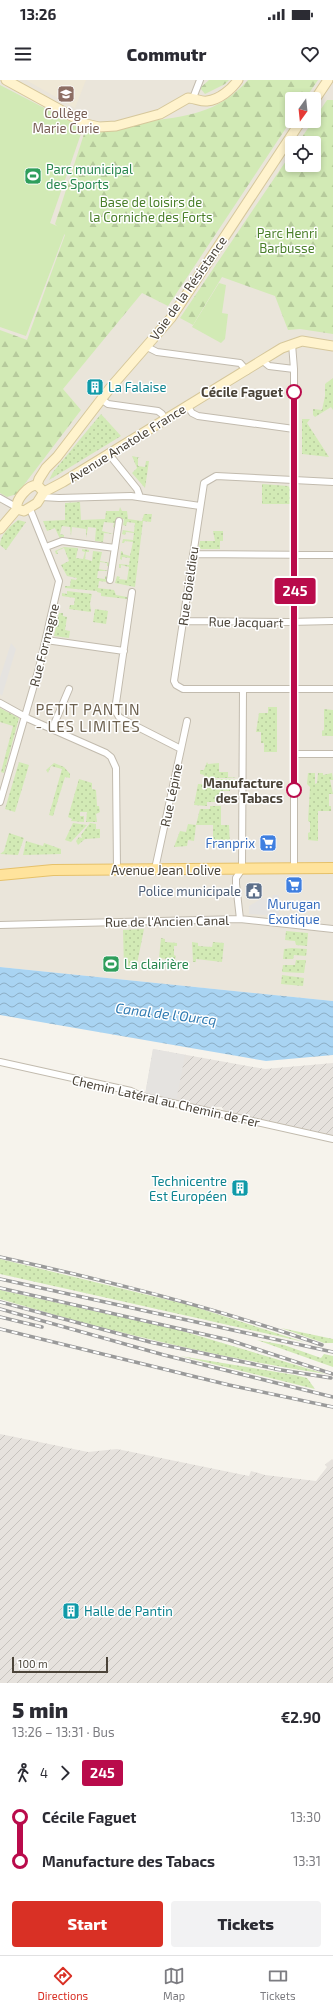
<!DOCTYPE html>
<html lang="en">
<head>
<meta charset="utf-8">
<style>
  :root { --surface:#fff; --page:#f2f2f3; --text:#2b2b33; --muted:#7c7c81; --line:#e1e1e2; --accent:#d93025 }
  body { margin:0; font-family:"Exo 2",sans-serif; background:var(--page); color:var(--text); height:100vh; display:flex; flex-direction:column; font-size:15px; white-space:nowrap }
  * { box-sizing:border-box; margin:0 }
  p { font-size:13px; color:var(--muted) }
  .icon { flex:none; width:22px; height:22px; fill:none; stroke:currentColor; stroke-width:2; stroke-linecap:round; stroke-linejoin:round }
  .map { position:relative; height:1603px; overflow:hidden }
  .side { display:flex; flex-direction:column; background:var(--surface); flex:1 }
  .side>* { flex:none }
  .badge { padding:0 8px; border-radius:3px; font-size:14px; line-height:26px }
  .needle { width:26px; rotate:195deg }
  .buttons { position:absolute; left:285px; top:12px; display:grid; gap:8px }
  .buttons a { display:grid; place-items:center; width:36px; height:36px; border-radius:4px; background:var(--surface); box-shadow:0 2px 6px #0003; font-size:20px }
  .scale { position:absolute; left:12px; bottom:10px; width:96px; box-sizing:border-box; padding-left:4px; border:2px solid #4b4439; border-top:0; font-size:11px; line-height:14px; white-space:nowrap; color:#4b4439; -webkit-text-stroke:3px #fff; paint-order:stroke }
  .map>.badge { position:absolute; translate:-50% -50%; box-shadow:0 0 0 2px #fff }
  .legs { display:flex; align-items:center; gap:6px; height:44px; padding:0 12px; font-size:13px }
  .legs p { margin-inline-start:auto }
  .summary { display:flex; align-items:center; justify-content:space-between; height:68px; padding:0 12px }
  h1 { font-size:22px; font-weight:800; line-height:30px }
  .button { display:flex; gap:8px; margin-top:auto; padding:8px 12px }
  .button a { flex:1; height:46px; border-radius:4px; background:var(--accent); color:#fff; font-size:16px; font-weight:800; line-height:46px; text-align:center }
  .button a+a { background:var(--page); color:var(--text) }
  ul { padding:0 12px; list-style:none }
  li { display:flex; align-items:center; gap:14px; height:44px; font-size:15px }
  li i { display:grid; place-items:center; width:6px; height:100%; margin:0 5px; background:currentColor }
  li i::after { content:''; width:10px; height:10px; margin:-5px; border:3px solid; border-radius:50%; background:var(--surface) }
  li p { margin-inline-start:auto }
  li:first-child i { background:linear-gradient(#0000 50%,currentColor 0) }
  li:last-child i { background:linear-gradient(currentColor 50%,#0000 0) }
  .status { display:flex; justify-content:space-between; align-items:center; height:28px; padding:0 20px; background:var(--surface); direction:ltr }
  .status svg { height:11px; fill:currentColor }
  header { display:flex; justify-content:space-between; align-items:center; height:52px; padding:0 12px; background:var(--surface); font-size:18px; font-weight:800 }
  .menu { display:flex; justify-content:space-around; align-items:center; height:56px; border-top:1px solid var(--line); background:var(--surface); font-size:11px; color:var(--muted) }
  .menu a { display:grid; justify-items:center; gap:2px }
  .menu .selected { color:var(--accent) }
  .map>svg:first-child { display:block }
</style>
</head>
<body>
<div class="status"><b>13:26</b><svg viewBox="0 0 49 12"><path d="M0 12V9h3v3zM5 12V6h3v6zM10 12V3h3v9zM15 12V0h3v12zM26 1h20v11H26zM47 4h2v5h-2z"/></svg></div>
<header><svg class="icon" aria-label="menu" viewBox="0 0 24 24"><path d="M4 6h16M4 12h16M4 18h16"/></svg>Commutr<svg class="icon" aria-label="heart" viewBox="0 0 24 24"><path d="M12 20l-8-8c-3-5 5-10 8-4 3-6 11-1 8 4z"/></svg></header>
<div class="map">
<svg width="333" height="1603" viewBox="0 0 333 1603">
  <defs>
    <pattern id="industrial-furrows" width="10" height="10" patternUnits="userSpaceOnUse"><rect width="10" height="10" fill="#e6e2dd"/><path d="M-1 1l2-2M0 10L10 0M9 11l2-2" fill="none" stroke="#c7c3be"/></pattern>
    <pattern id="green-dots" width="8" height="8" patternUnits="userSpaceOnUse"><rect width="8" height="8" fill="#d2eab5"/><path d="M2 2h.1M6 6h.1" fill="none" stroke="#b6ca9c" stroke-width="1.8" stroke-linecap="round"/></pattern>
    <pattern id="forest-firs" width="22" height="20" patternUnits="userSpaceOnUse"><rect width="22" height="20" fill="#d2eab5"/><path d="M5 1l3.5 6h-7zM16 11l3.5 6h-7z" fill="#b6ca9c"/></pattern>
    <pattern id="water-waves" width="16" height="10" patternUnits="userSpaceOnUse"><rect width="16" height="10" fill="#a9d4f2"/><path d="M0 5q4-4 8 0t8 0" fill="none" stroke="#8caec5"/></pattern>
  </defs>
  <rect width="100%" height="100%" fill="#f6f3ec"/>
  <path fill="#eae5da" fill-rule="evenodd" d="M0 0H333V921L0 887ZM292 19H314V41H292ZM292 63H314V85H292Z"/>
  <path fill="url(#industrial-furrows)" d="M153 969 265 989 333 983V1057L235 1035 224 1031 222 1027H201L145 1015Z
    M0 1354 88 1372 117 1369 239 1394 249 1396 251 1391 265 1395 316 1401 327 1387 325 1385 332 1379 333 1380V1603H0Z"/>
  <path fill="#efe8d6" d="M26 0H86L75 28Z"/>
  <path fill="url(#green-dots)" d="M333 298V330L331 327 315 337 313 335V329L322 330 325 316V304Z
    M101 334 121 356 49 400 53 392Z
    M302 339H310L307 343 329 377 302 374Z
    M132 376 141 378 138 377V386L145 387 146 381H149L145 408 132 393 137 388Z
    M262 404 288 406 290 408V424H262Z
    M80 422 81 440 105 439 106 431H119L120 427 122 431H127L128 439 142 441 144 434H152L151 442 143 441 135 507 115 503 117 496 120 497 119 499 127 500 129 487 121 485V488H119V484L129 485 130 478 122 477V480L120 479 121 471 123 472V474L130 476 133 462 125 461 124 463H122L123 459 133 460 134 453 126 452 125 455 122 454 123 450 134 452 135 443 127 442 126 446 123 445 124 439H121V436L117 449 113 447 114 443 104 442 102 451 114 454 104 453 103 462 95 461 96 448 88 447 86 458V449L72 447 71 456 70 447 62 446 60 454 64 455V458L60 459 55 448 47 451 43 441 65 440V423Z
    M18 440 26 442 6 470 0 465C0 455 10 446 18 440Z
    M213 451H223V461H220V469H201L199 467 200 461H215Z
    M64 467 78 468 76 478 83 479 85 472 82 471V469L89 470V472H86L85 479 92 481 93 471 102 472 100 481 111 483V487L107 486V483L100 482 99 489 109 491H98L97 498 105 499V496L109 497 108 502 99 501 98 508 114 510 116 515 127 517V519L101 516V513L97 512V511L65 508V506H70L71 499 76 500 77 498 67 496 61 485 69 481 64 468 57 471 58 474H56L55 471Z
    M67 511 92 514 90 523 91 532 69 529 70 525H74L75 518 62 516V513L67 514Z
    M95 529 108 531 106 544 93 542Z
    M59 533H63V536L67 537 65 550 70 551 69 558 54 556Z
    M268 627H277V672H264V663H261V652H256L259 633H268Z
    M0 628 19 638 4 693 1 692 13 646 0 642Z
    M324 629 333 630V656H322V651L324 650Z
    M19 682 29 685 15 732 5 729Z
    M207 682 208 684 219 683V692H228V697L238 698H214L203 703 204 695 200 694V690H204Z
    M54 683 64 687 70 694V698L65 697 53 736 49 735 62 689 51 686 48 693 46 690Z
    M308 693H315V704L317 703 318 693H323V695L332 693 333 700H330L333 714H329V726H331V731H318V761L308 760V753L310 752V742L308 741 310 707 307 704Z
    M79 699 92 703V709L96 710 97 726H99L100 732 96 734 97 742H86L87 732H80V736H84V742L71 741 72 739 68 737Z
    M213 699H238L232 700V704H224V707H230V711H220L221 722H207V726L194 725 198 704H203Z
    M210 726H221V745H229L230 766H227V762H224V766H213V745H196L194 761 188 760 187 766 174 767 180 751 186 752 188 744 196 745 200 729H210Z
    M73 743 87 745 71 762 65 760Z
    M90 743 96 744V749H100V758L85 759 78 765 76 761 79 757 82 758 81 755Z
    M9 753 24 758 18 775 0 774 4 771Z
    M26 761 43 766 44 763 61 769V774L23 775Z
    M144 849 136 889 124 888 123 850Z
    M286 851 308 853 307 866 296 865 295 861 285 860Z
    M161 858 165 859V862L177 863V866H174V875L176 876 175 880 159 878Z
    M192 862 198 863V866L212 867 213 862 224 863 222 882 196 879V882H193Z
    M292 868 307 869 306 876 294 875 293 879H283L284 869Z
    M296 880H306L304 893 282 892 283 885H295Z
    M282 895 304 898 303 906 281 904Z
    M0 1179 189 1225 304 1262 0 1194Z
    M0 1210 179 1250 326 1294C215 1277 107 1251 0 1219Z
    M281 1248 333 1259V1263H324Z
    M257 1260 284 1265 321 1278 324 1274 333 1276V1287Z
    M180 1276 295 1295 307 1298 315 1309Z"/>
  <path fill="url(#forest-firs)" d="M209 0H229L225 4 205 14 200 8Z
    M248 0H318L305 19H292V39L168 226 142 213 63 309 81 330 17 414 7 417 0 413V250L27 260 65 155 55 144 84 54C104 50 124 46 144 42 186 36 218 34 248 0Z
    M327 20H333V254L300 249 288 250 275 216 222 197 193 245 180 238 292 72V85H314V63H298Z"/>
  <path fill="#d2eab5" d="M0 5 83 48 50 143 66 150 26 256 0 247Z
    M219 203 226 205 222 233 228 234 225 259 221 263 192 247Z"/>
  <path fill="#e5e3e0" d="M11 563 16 569 2 616 0 614V598Z
    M273 815H279V836L249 834V826L261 819 272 818Z
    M153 969 185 975 176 1022 145 1015Z"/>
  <path fill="url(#water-waves)" d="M0 887 333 921V975L266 981 0 935Z"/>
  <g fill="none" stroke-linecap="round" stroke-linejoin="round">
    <g stroke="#c2bbae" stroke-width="8">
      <path id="street" d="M193 18 200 0
        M292 264 294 289V788
        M147 267 157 272 240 283 247 291
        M263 281 269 286 294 289
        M101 319 108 324 158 331 162 334 165 339
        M187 325 192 333 198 336 294 349
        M108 373 137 409 140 417
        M333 402 216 396 204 403 174 601 176 605 183 609H333
        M42 417 59 418 131 416 200 426
        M0 418 16 427
        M46 467 62 461 115 468
        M193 474 333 475
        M110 500 119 441
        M132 512 115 630 119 637 124 640 181 669 155 789
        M183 541 289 542 333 541
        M46 560 124 571
        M0 623 29 639 106 673 111 677 116 688 117 790
        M52 649 69 609
        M181 669 187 641
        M294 674H333
        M0 722 39 588 59 501 30 429
        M240 839 236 804V798L242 789 243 609
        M0 845 240 839 333 849
        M0 982 131 1011 141 1016 333 1059"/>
    </g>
    <g stroke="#d6c79b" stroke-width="11">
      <path id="secondary" d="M6 0 86 44 99 47 116 46 160 34 188 18C195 18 201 22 207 21 219 20 232 9 238 0
        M314 21 328 0
        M37 405 39 399 46 388 57 377 110 308 171 238 301 41
        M37 405 44 412 37 423 24 431 17 429C15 420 28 405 37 405Z
        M44 412 63 402 282 268 302 261 333 266
        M0 449 17 429"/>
    </g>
    <g stroke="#e6c16a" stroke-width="12">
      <path id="primary" d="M0 795 53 790 333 788"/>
    </g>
    <use href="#street" stroke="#fff" stroke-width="6"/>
    <use href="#secondary" stroke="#fff3cd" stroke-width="9"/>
    <use href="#primary" stroke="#ffe39c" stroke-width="10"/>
    <g stroke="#9a9a9a" stroke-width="3.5">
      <path id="rail" d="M0 1177C109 1201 217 1228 322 1265
        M0 1199 333 1272
        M0 1208 229 1260 333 1294
        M0 1222 150 1262 281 1290
        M0 1229 164 1275 333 1317
        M0 1237 42 1247
        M0 1249 229 1305 333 1327
        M275 1289 331 1298"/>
    </g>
    <use href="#rail" stroke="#fff" stroke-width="2" stroke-dasharray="6" stroke-linecap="butt"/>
  </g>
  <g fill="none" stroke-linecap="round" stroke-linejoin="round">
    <g stroke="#fff" stroke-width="9">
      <path id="line-1" d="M294 312V710"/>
    </g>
    <use href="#line-1" stroke="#b90b4b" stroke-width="6"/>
  </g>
  <defs>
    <g id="school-square" transform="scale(0.9)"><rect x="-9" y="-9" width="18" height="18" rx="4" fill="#8d6e63" stroke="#fff"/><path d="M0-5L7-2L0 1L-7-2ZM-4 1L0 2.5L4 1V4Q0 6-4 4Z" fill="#fff"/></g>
    <g id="stadium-square" transform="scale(0.9)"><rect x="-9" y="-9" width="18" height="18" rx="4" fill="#2e9e5b" stroke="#fff"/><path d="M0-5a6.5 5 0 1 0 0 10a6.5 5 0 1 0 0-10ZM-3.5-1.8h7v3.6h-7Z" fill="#fff"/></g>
    <g id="building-square" transform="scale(0.9)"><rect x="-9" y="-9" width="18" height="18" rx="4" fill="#0f9aa8" stroke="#fff"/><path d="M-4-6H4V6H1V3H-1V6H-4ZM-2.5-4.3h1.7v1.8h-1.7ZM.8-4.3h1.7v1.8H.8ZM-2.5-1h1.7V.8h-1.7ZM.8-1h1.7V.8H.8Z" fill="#fff"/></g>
    <g id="supermarket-square" transform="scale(0.9)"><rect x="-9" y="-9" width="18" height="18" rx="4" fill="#3f7fe0" stroke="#fff"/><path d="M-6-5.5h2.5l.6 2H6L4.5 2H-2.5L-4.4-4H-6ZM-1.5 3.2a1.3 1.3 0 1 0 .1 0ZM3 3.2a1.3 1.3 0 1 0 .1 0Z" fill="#fff"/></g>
    <g id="civic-square" transform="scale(0.9)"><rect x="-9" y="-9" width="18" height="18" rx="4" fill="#5c6f8a" stroke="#fff"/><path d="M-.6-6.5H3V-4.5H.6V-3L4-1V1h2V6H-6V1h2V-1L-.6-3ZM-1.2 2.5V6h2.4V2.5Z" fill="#fff"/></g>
  </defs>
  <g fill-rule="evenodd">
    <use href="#school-square" x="66" y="14"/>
    <use href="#stadium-square" x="33" y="96"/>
    <use href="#building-square" x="95" y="307"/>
    <use href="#supermarket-square" x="268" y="763"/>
    <use href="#supermarket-square" x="294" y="805"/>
    <use href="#civic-square" x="254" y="811"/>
    <use href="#stadium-square" x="111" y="884"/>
    <use href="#building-square" x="240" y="1108"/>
    <use href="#building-square" x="71" y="1531"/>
  </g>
  <g fill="#fff" stroke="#b90b4b" stroke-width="2">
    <circle cx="294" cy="312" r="7"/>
    <circle cx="294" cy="710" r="7"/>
  </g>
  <g text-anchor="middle" stroke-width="3" stroke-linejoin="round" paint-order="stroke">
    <g font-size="13" fill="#785e54" stroke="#fff">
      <text x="66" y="38">Collège<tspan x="66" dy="15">Marie Curie</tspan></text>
    </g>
    <g font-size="13" fill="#27864d" stroke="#fff" text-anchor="start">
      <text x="46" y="94">Parc municipal<tspan x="46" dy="15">des Sports</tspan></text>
      <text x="124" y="889">La clairière</text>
    </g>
    <g font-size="13" fill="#4a7f2a" stroke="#fff">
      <text x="151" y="127">Base de loisirs de<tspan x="151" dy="15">la Corniche des Forts</tspan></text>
      <text x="287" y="158">Parc Henri<tspan x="287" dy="15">Barbusse</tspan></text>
    </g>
    <g font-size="13" fill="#4b4439" stroke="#fff">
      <text transform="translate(188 208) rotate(-55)" y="5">Voie de la Résistance</text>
      <text transform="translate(127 363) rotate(-32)" y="5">Avenue Anatole France</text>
      <text transform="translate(188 506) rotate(-82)" y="5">Rue Boieldieu</text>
      <text transform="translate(246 542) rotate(1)" y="5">Rue Jacquart</text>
      <text transform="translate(44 565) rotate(-76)" y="5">Rue Formagne</text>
      <text transform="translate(171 715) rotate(-78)" y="5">Rue Lépine</text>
      <text x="166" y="795">Avenue Jean Lolive</text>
      <text transform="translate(167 841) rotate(-1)" y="5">Rue de l'Ancien Canal</text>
      <text transform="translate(166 1021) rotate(13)" y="5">Chemin Latéral au Chemin de Fer</text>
    </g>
    <g font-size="13" fill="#0d838f" stroke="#fff" text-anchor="start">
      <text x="108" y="312">La Falaise</text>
      <text x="227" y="1106" text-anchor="end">Technicentre<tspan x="227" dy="15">Est Européen</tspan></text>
      <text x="84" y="1536">Halle de Pantin</text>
    </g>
    <g font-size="13" font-weight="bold" fill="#4b4439" stroke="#fff" text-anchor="end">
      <text x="283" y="317">Cécile Faguet</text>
      <text x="283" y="708">Manufacture<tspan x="283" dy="15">des Tabacs</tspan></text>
    </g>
    <g font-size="13" fill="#366cbe" stroke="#fff" text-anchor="end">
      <text x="255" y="768">Franprix</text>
      <text x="294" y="829" text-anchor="middle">Murugan<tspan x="294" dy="15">Exotique</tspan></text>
    </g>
    <g font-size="13" fill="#4e5e75" stroke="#fff" text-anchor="end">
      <text x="241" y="816">Police municipale</text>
    </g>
    <g font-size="14" font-style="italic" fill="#2e7ab2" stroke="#fff">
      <text transform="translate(166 934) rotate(7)" y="5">Canal de l'Ourcq</text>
    </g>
    <g font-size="15" letter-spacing="1" fill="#6e6250" stroke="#fff">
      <text x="88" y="635">PETIT PANTIN<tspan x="88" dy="17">- LES LIMITES</tspan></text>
    </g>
  </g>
</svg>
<div class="buttons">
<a><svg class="needle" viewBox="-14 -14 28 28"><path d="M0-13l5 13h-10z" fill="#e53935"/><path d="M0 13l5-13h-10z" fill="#7c7c81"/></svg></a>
<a><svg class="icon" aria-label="locate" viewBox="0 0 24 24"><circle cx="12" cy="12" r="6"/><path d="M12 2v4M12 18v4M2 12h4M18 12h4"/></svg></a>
</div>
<div class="scale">100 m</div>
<b class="badge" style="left:295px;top:511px;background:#b90b4b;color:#fff">245</b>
</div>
<section class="side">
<div class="summary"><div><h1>5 min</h1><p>13:26 – 13:31 · Bus</p></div><b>€2.90</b></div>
<div class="legs"><svg class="icon" aria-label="walk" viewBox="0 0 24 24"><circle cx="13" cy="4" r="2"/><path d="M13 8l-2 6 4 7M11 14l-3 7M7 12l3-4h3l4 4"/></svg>4<svg class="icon" aria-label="forward" viewBox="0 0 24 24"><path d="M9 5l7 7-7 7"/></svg><b class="badge" style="background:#b90b4b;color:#fff">245</b></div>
<ul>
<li><i style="color:#b90b4b"></i><b>Cécile Faguet</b><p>13:30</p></li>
<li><i style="color:#b90b4b"></i><b>Manufacture des Tabacs</b><p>13:31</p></li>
</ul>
<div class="button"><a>Start</a><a>Tickets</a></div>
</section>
<nav class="menu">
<a class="selected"><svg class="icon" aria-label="directions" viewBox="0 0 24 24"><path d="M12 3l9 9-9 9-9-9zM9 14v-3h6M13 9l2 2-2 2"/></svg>Directions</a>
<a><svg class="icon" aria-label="map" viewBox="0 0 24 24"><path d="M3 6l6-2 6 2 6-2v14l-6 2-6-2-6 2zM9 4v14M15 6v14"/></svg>Map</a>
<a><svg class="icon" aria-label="tickets" viewBox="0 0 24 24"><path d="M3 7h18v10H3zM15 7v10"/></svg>Tickets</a>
</nav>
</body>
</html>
